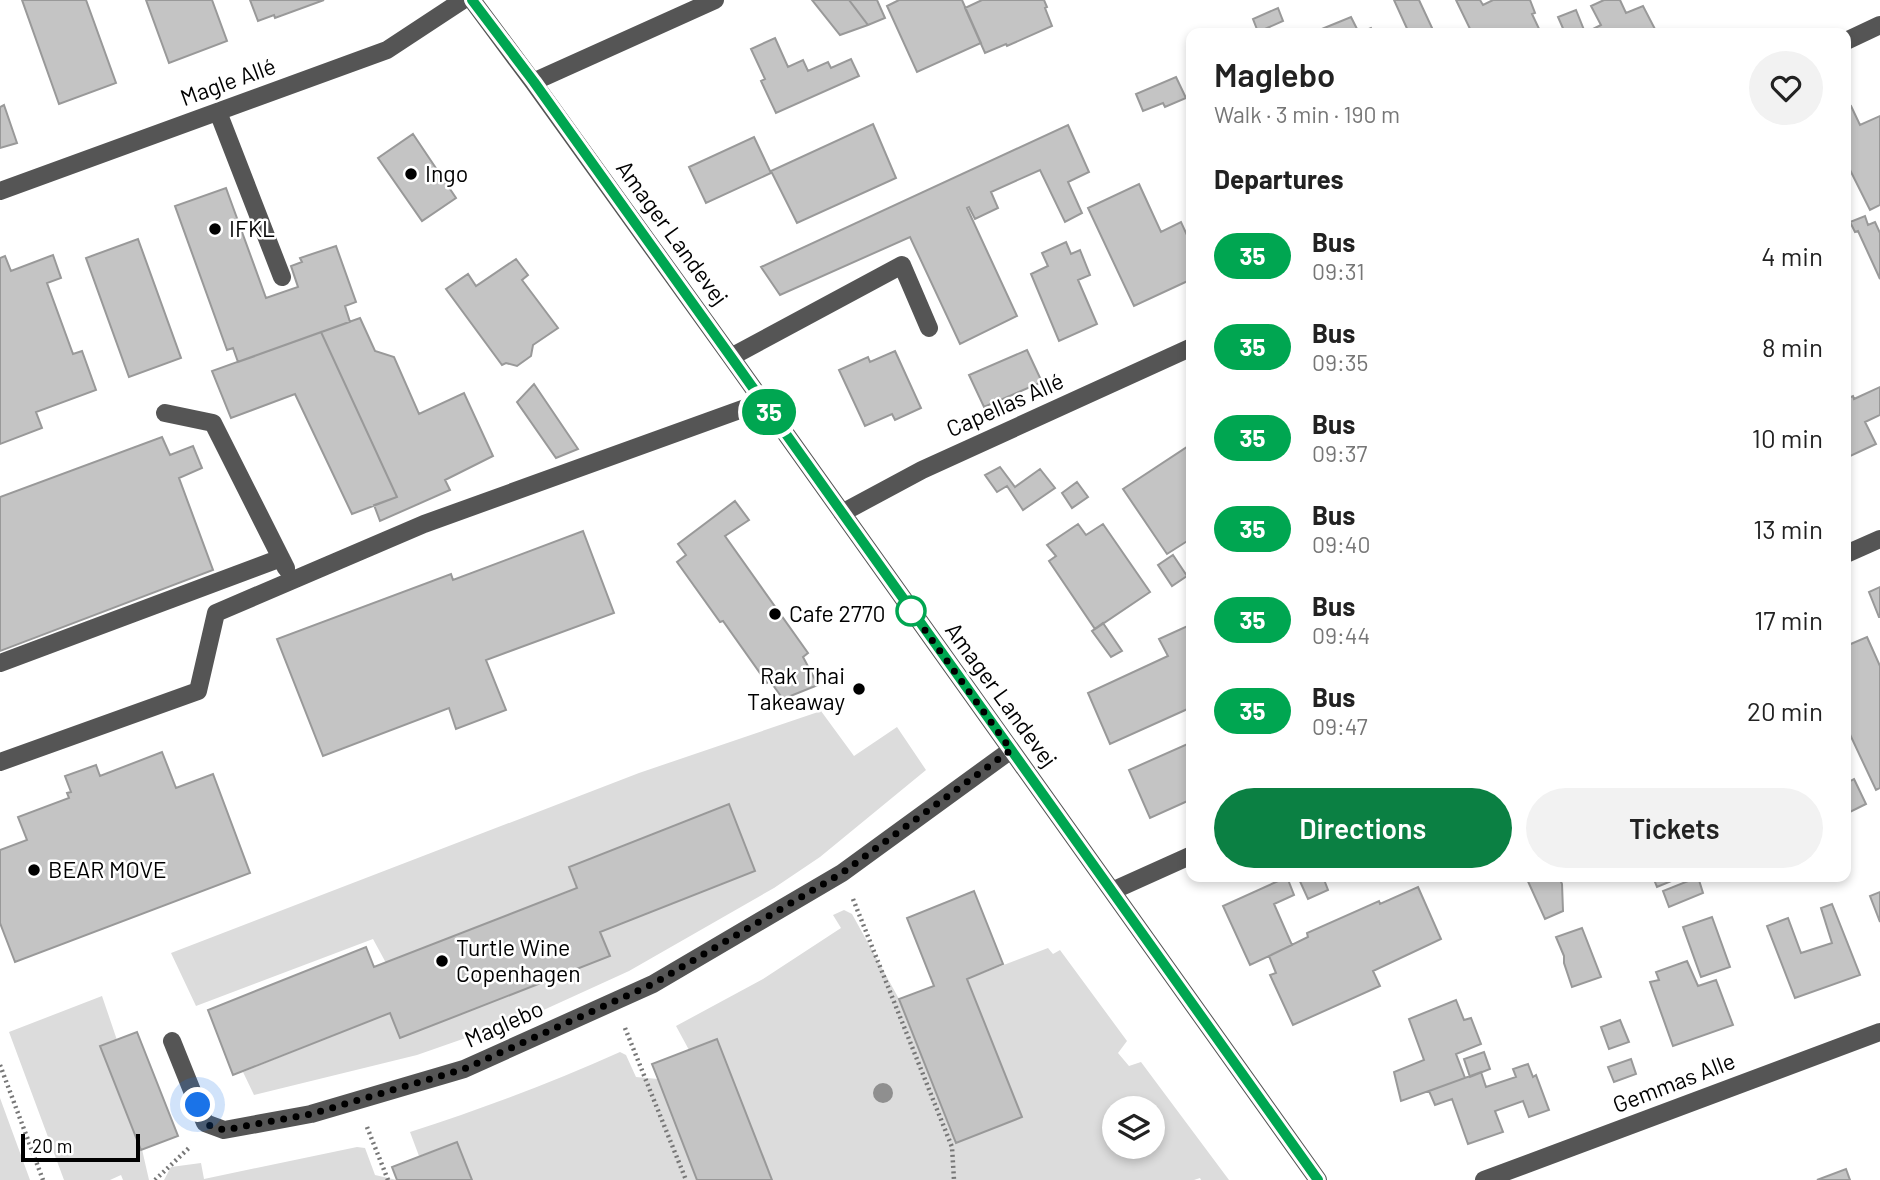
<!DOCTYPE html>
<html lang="en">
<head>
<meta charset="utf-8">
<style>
  :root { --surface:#fff; --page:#f2f2f2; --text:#222; --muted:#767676; --accent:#0b8043 }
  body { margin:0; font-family:Barlow,sans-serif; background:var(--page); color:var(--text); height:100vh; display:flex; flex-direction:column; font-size:26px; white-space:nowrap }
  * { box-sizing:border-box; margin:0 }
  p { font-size:23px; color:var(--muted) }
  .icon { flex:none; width:38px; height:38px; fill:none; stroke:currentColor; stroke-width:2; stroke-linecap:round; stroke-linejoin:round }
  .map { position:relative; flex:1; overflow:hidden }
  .side { position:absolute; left:1186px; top:28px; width:665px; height:854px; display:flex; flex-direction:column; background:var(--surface); border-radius:14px; box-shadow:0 4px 10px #0003 }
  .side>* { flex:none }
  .badge { padding:0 14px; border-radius:23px; font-size:24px; line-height:46px }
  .buttons { position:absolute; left:1102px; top:1096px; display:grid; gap:14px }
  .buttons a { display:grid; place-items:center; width:63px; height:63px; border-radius:50%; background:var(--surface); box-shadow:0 4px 10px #0003; font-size:35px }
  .scale { position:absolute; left:21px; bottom:18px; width:119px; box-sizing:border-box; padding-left:7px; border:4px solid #000; border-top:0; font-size:19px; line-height:24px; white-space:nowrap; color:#000; -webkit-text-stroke:5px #fff; paint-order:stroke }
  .you { position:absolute; width:35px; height:35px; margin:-18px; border:5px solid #fff; border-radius:50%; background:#1a73e8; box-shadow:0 0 0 10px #1a73e833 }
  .map>.badge { position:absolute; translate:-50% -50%; box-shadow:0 0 0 4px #fff }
  h2 { padding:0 28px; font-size:26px; line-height:63px }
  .round { display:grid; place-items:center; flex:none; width:74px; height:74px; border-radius:37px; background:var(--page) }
  .head { display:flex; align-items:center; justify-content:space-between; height:119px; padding:0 28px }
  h1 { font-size:33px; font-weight:600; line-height:52px }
  .cta { display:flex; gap:14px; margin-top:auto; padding:14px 28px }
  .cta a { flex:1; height:80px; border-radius:42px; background:var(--accent); color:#fff; font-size:28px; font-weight:600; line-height:80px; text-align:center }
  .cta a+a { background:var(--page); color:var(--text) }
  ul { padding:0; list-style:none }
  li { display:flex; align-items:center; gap:21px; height:91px; padding:0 28px }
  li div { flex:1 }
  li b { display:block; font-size:26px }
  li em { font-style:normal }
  li .badge { min-width:77px; font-weight:700; text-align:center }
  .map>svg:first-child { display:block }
</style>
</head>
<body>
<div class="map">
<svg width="1880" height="1180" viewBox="0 0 1880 1180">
  <rect width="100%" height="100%" fill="#fff"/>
  <path fill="#dcdcdc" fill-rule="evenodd" d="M821 711 854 756 897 727 926 770 820 857 774 888 629 971 537 1013 417 1055 254 1095 243 1072 390 1013 610 955 600 932 754 871 728 805 569 867 577 888 386 963 373 939 196 1006 171 953 639 773Z
    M844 910 852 914 899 999 956 1142 1022 1117 967 979 1048 948 1053 954 1060 950 1127 1041 1118 1053 1129 1066 1141 1062 1229 1180H1201L1200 1178 1194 1180H772L717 1039 689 1050 676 1026 763 979 841 928 833 915ZM1115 1108H1153V1146H1115Z
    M102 996 117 1040 149 1180H123L121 1175 110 1180H64L9 1032Z
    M620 1052 626 1055 636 1077 658 1079 697 1180H472L457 1142 419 1156 410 1132C482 1109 551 1083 620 1052Z
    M0 1098 30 1180H0Z
    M357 1147 365 1148 375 1175 397 1180H164L171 1167 201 1163 204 1179Z"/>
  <path fill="#c4c4c4" stroke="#999" stroke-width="2" d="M22 0H86L116 83 59 104Z
    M146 0H212L227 41 169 63Z
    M250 0H324L275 18 274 15 258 21Z
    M812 0H849L868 25 840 35Z
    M849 0H877L885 18 868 25Z
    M899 0H962L981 43 917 72 887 6Z
    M982 0H1044L1047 7 1045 8 1052 26 1007 46 1006 44 985 53 965 8Z
    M1394 0H1419L1433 30 1426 33H1409Z
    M1456 0H1480L1483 5 1493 0H1530L1535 13 1532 14 1541 33H1472Z
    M1604 0H1620L1626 13 1643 6 1657 33H1585L1601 25 1591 6Z
    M1278 8 1283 21 1258 32 1253 19Z
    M1576 10 1584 30 1576 33H1565L1558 17Z
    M1351 17 1359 33 1371 28 1374 33H1312Z
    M775 38 788 67 803 60 808 71 828 62 831 68 851 59 859 76 776 113 761 81 765 79 751 49Z
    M1176 77 1186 98 1165 107 1163 103 1143 111 1136 94Z
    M4 105 17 143 0 148V107Z
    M1851 106 1860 125 1880 116V205L1870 210 1846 162V108Z
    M873 124 896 178 797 223 771 171Z
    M1068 125 1089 172 1068 182 1082 213 1065 222 1040 170 991 192 998 208 975 219 969 207 967 208 1017 316 960 344 910 237 780 295 761 267Z
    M413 134 456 198 422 221 378 158Z
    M754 137 771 173 706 203 689 167Z
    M1139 184 1161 232 1181 222 1192 246V279L1134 306 1088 208Z
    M226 188 266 298 298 287 291 266 302 262 300 258 336 246 356 302 345 306 350 322 238 362 233 348 227 350 175 206Z
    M1865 216 1868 225 1875 222 1880 233V279L1858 231 1855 232 1850 222Z
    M138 239 181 358 129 377 86 258Z
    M1066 242 1071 254 1080 250 1090 275 1078 280 1097 324 1059 341 1031 274 1048 266 1042 253Z
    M53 255 61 278 47 283 73 354 82 351 96 390 36 412 42 428 0 444V258L5 256 11 271Z
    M516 259 528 275 522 280 558 328 533 345 531 356 517 366 506 363 502 365 446 289 468 274 476 286Z
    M360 318 375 351 394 357 419 414 464 393 493 456 445 480 450 490 380 521 374 505 397 497 321 332Z
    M321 332 397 497 352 514 295 394 231 418 212 371Z
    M1027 350 1042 382 984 407 969 375Z
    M895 351 921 408 895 420 892 414 865 426 839 370 868 357 870 362Z
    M534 384 578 449 556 458 517 402Z
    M1880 387V415L1865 422 1876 444 1846 458V399L1853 396 1854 399Z
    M162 437 170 455 193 446 202 468 179 478 213 570 0 651V497Z
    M1187 447 1192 455V538L1167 554 1123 489Z
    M1000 467 1015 487 1040 469 1055 488 1023 510 1007 486 997 492 985 475Z
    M1077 482 1088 497 1072 508 1062 493Z
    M735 501 749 520 725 536 808 653 803 657 818 685 783 699 770 681 767 683 723 621 720 622 677 562 686 555 678 544Z
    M1078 524 1086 535 1103 524 1150 592 1095 629 1049 561 1056 556 1047 545Z
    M583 531 614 613 486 660 506 710 456 729 449 708 323 756 277 639 451 574 453 580Z
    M1173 555 1187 576 1172 586 1158 565Z
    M1880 587V617H1879L1869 592Z
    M1103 623 1122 651 1111 657 1092 631Z
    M1192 624V707L1110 744 1088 693 1168 656 1159 639Z
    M1867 637 1880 666V788L1876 790 1846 726V646Z
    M1192 742V799L1150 818 1129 770Z
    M162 752 176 788 213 774 250 873 15 962 0 923V850L27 840 18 817 69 798 67 793 71 792 65 776 96 765 100 776Z
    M1854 779 1866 804 1846 814V783Z
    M729 804 755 871 600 932 610 956 400 1038 390 1013 233 1075 208 1010 366 947 374 967 577 888 569 867Z
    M1287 877 1294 895 1274 904 1292 945 1250 965 1223 906Z
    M1298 877H1323L1328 890 1308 899Z
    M1526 877H1559L1562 884 1563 911 1545 919Z
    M1653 877H1681L1657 887Z
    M1698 877 1703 893 1669 907 1663 891Z
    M1418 887 1441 939 1373 971 1380 986 1293 1025 1270 975 1276 973 1269 956 1308 937 1307 933 1379 901 1380 904Z
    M974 891 1003 964 967 979 1022 1117 956 1143 899 999 934 986 907 918Z
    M1880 892V922L1870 896Z
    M1832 904 1860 975 1795 998 1767 926 1788 918 1801 953 1832 943 1821 908Z
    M1712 917 1730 967 1701 977 1683 927Z
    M1582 928 1601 977 1572 987 1564 963V956L1556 937Z
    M1687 961 1698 986 1716 980 1733 1025 1673 1046 1650 982 1659 980 1656 972Z
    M1456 1000 1464 1020 1471 1018 1481 1044 1456 1054 1465 1078 1401 1101 1394 1072 1424 1060 1409 1019Z
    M1620 1020 1629 1042 1609 1049 1601 1027Z
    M137 1032 178 1136 141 1150 100 1046Z
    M717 1039 772 1180H697L658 1079 652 1064Z
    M1484 1052 1490 1069 1470 1077 1464 1059Z
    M1631 1059 1636 1074 1614 1082 1608 1067Z
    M1528 1064 1533 1077 1536 1075 1549 1110 1529 1117 1523 1101 1495 1111 1503 1132 1468 1144 1452 1099 1435 1105 1429 1091 1481 1072 1486 1087 1516 1077 1513 1069Z
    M457 1142 472 1180H397L392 1167Z
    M1846 1169 1850 1180H1817Z"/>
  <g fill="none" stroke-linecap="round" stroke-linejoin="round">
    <path stroke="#777" stroke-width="4.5" stroke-dasharray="2 3.5" stroke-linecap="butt" d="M853 899 952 1147 954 1180
      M625 1028 686 1180
      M0 1065 43 1180
      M367 1127 388 1180
      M155 1180 191 1146"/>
    <path stroke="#555" stroke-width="18" d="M472 0 533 82 731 357 1318 1180
      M1846 41 1880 25
      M533 82 715 0
      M218 112 282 277
      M0 191 387 50 463 0
      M731 357 902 265 929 328
      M165 413 213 423 286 568
      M842 513 922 470 1192 347
      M1846 554 1880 539
      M0 663 281 558
      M0 762 198 691 216 613 424 524 762 402
      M1112 891 1192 855
      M172 1041 205 1123 224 1130 311 1114 464 1069 653 984 842 873 1011 750
      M1484 1180 1880 1032"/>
  </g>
  <circle fill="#8f8f8f" cx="883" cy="1093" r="10"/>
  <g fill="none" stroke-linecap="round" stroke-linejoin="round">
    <g stroke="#fff" stroke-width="16">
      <path id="line" d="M472 0 534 82 731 357 1318 1180"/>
    </g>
    <use href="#line" stroke="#00a651" stroke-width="10"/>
    <path stroke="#000" stroke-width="7" stroke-dasharray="0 12.6" d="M198 1105 205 1124 224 1130 311 1114 464 1069 653 984 842 873 1011 750 904 601 911 611"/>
  </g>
  <g fill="#000" stroke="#fff" stroke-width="2.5">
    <circle cx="411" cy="174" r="7"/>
    <circle cx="215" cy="229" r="7"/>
    <circle cx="775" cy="614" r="7"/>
    <circle cx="859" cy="689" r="7"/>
    <circle cx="34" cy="870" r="7"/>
    <circle cx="442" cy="961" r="7"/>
  </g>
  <circle fill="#fff" stroke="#00a651" stroke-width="3.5" cx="911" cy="611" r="14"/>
  <g text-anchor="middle" stroke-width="5" stroke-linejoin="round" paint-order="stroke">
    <g font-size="23" fill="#000" stroke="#fff">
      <text transform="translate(228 82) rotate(-20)" y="8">Magle Allé</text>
      <text transform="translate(672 233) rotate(54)" y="8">Amager Landevej</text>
      <text transform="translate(1005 405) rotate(-24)" y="8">Capellas Allé</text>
      <text transform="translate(1001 695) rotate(54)" y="8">Amager Landevej</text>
      <text transform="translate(504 1024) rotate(-24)" y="8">Maglebo</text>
      <text transform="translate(1674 1083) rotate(-21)" y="8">Gemmas Alle</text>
    </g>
    <g font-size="23" fill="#000" stroke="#fff" text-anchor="start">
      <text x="425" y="182">Ingo</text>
      <text x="229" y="237">IFKL</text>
      <text x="789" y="622">Cafe 2770</text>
      <text x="845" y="684" text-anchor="end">Rak Thai<tspan x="845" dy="26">Takeaway</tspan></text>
      <text x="48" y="878">BEAR MOVE</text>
      <text x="456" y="956">Turtle Wine<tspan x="456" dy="26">Copenhagen</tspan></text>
    </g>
  </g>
</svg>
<div class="buttons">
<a><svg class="icon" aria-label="layers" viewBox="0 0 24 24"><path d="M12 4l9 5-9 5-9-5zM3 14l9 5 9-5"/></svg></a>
</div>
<div class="scale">20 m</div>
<div class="you" style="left:198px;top:1105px"></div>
<b class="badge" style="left:769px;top:412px;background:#00a651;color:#fff">35</b>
<section class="side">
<div class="head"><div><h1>Maglebo</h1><p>Walk · 3 min · 190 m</p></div><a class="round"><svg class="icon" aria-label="heart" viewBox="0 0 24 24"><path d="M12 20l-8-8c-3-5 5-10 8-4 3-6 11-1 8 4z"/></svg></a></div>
<h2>Departures</h2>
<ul>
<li><span class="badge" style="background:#00a651;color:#fff">35</span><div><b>Bus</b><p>09:31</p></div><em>4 min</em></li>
<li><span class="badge" style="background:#00a651;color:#fff">35</span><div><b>Bus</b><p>09:35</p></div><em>8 min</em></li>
<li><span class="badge" style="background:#00a651;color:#fff">35</span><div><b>Bus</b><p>09:37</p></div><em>10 min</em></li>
<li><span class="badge" style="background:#00a651;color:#fff">35</span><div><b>Bus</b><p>09:40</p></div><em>13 min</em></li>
<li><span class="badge" style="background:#00a651;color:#fff">35</span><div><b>Bus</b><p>09:44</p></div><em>17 min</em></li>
<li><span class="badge" style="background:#00a651;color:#fff">35</span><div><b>Bus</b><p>09:47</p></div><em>20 min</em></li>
</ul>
<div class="cta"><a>Directions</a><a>Tickets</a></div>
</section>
</div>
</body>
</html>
